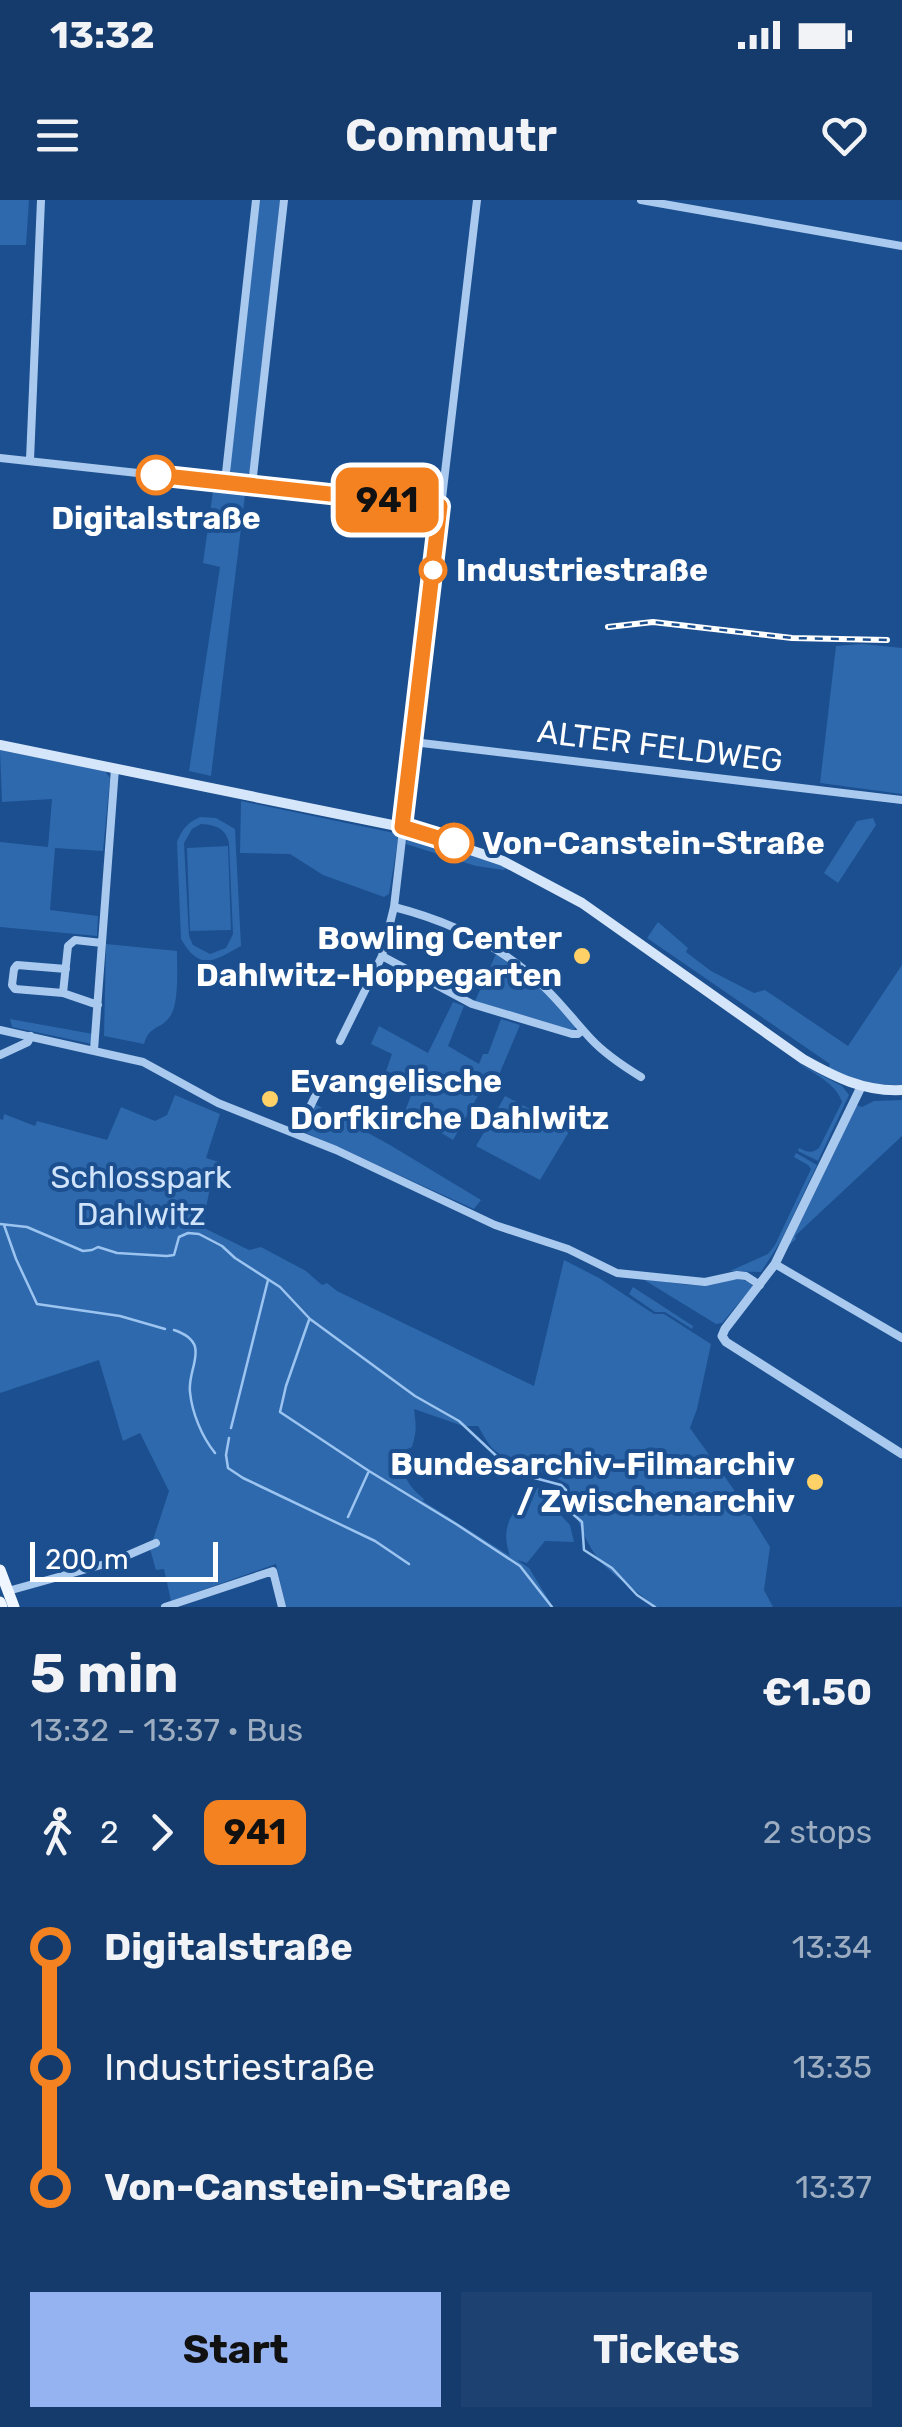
<!DOCTYPE html>
<html lang="en">
<head>
<meta charset="utf-8">
<style>
  :root { --surface:#143b6b; --page:#1d4271; --text:#f1f3f6; --muted:#9dadc1; --accent:#95b2f1 }
  body { margin:0; font-family:Rubik,sans-serif; background:var(--page); color:var(--text); height:100vh; display:flex; flex-direction:column; font-size:38px; white-space:nowrap }
  * { box-sizing:border-box; margin:0 }
  p { font-size:32px; color:var(--muted) }
  .icon { flex:none; width:55px; height:55px; fill:none; stroke:currentColor; stroke-width:2; stroke-linecap:round; stroke-linejoin:round }
  .map { position:relative; height:1407px; overflow:hidden }
  .details { display:flex; flex-direction:column; background:var(--surface); flex:1 }
  .details>* { flex:none }
  .badge { padding:0 20px; border-radius:15px; font-size:35px; line-height:65px }
  .scale { position:absolute; left:30px; bottom:25px; width:188px; box-sizing:border-box; padding-left:10px; border:5px solid #fff; border-top:0; font-size:28px; line-height:35px; white-space:nowrap; color:#fff; -webkit-text-stroke:8px #1b4f8f; paint-order:stroke }
  .map>.badge { position:absolute; translate:-50% -50%; box-shadow:0 0 0 5px #fff }
  .legs { display:flex; align-items:center; gap:15px; height:110px; padding:0 30px; font-size:32px }
  .legs p { margin-inline-start:auto }
  .headline { display:flex; align-items:center; justify-content:space-between; height:170px; padding:0 30px }
  h1 { font-size:55px; font-weight:700; line-height:75px }
  .button { display:flex; gap:20px; margin-top:auto; padding:20px 30px }
  .button a { flex:1; height:115px; border-radius:0px; background:var(--accent); color:#111; font-size:40px; font-weight:700; line-height:115px; text-align:center }
  .button a+a { background:var(--page); color:var(--text) }
  ul { padding:0 30px; list-style:none }
  li { display:flex; align-items:center; gap:35px; height:120px; font-size:38px }
  li i { display:grid; place-items:center; width:15px; height:100%; margin:0 12px; background:currentColor }
  li i::after { content:''; width:25px; height:25px; margin:-12px; border:8px solid; border-radius:50%; background:var(--surface) }
  li p { margin-inline-start:auto }
  li:first-child i { background:linear-gradient(#0000 50%,currentColor 0) }
  li:last-child i { background:linear-gradient(currentColor 50%,#0000 0) }
  .status { display:flex; justify-content:space-between; align-items:center; height:70px; padding:0 50px; background:var(--surface); direction:ltr }
  .status svg { height:28px; fill:currentColor }
  header { display:flex; justify-content:space-between; align-items:center; height:130px; padding:0 30px; background:var(--surface); font-size:45px; font-weight:700 }
  .map>svg:first-child { display:block }
</style>
</head>
<body>
<div class="status"><b>13:32</b><svg viewBox="0 0 49 12"><path d="M0 12V9h3v3zM5 12V6h3v6zM10 12V3h3v9zM15 12V0h3v12zM26 1h20v11H26zM47 4h2v5h-2z"/></svg></div>
<header><svg class="icon" aria-label="menu" viewBox="0 0 24 24"><path d="M4 6h16M4 12h16M4 18h16"/></svg>Commutr<svg class="icon" aria-label="heart" viewBox="0 0 24 24"><path d="M12 20l-8-8c-3-5 5-10 8-4 3-6 11-1 8 4z"/></svg></header>
<div class="map">
<svg width="902" height="1407" viewBox="0 0 902 1407">
  <rect width="100%" height="100%" fill="#1b4f8f"/>
  <path fill="#2e69ad" fill-rule="evenodd" d="M0 0H29L26 45H0Z
    M259 0H280L250 272 245 277 232 276 230 268Z
    M213 291 245 295 211 576 189 571 220 367 203 363Z
    M862 444 902 448V594L820 583 836 446Z
    M0 550 105 571 110 578 103 651 55 648 50 710 98 716 97 736 0 727V642L48 647 52 599 2 602Z
    M241 601 399 634 389 694 384 697 323 675 290 654 240 653Z
    M200 617 216 618 235 629 241 746C216 759 201 774 181 739L177 642C182 629 187 623 200 617ZM201 624C215 625 226 628 229 643L233 734 226 748 210 754 193 745 189 736 184 643 192 629Z
    M873 618 876 625 838 683 824 673 857 621Z
    M411 635 506 667 504 670 476 666 406 644 407 637Z
    M228 646 231 730 190 731 187 648Z
    M658 722 688 748 686 752 711 771 754 793 765 790 848 846 902 765V885C875 886 853 879 828 869L830 864 647 738Z
    M106 744 177 751C177 768 179 802 171 815 162 830 150 824 144 844L104 836Z
    M496 754 543 789 576 826 574 831 475 801Z
    M453 802 464 806 448 846 479 864 483 854H488L501 819 520 825 493 889 484 885 453 940 405 911 416 883 386 871 392 854 371 844 379 826 428 853Z
    M10 819 93 834 92 844 12 827Z
    M796 862 842 886 849 895 818 961 798 951 799 948C807 952 811 954 819 948L842 902C836 883 813 873 796 862Z
    M175 895 220 914 206 958 219 962 210 988 202 1027 249 1050 261 1047 306 1071 322 1085 327 1083 337 1091 534 1186 564 1060 599 1078 654 1114H664L711 1144 697 1209 690 1228 737 1294 770 1347 764 1390 773 1407H655C637 1390 615 1378 599 1360 583 1339 573 1311 569 1285 547 1271 510 1265 492 1248 487 1242 482 1233 478 1226H463L414 1209C416 1225 417 1231 412 1247L402 1251C398 1271 409 1287 424 1299L423 1301 510 1356C499 1326 513 1307 538 1288L547 1289 552 1293 555 1309 570 1325 574 1342 545 1341 527 1363 517 1360 529 1368 553 1407H286L276 1364 171 1401 164 1369 156 1370 150 1349 169 1291 140 1233 123 1241 99 1160 0 1193V919L3 920 4 914 35 926 37 921 107 940 121 907 155 921 167 915Z
    M505 896 570 930 540 980 476 946Z
    M902 900V936L795 1036 796 1039 787 1047 856 905 862 907 874 901Z
    M315 904 390 945 481 1000 474 1009 302 931Z
    M796 953 817 965 781 1041 761 1072 730 1071 768 1054 775 1045 811 969 808 965 794 957Z
    M641 1078C664 1081 692 1088 715 1084 730 1081 741 1074 753 1086L722 1123 716 1124Z
    M633 1087 693 1126 692 1129 665 1112H655L629 1094Z"/>
  <g fill="none" stroke-linecap="round" stroke-linejoin="round">
    <path stroke="#9cc4f0" stroke-width="2.5" d="M0 1024 27 1027 83 1051 92 1050 98 1047 117 1053 167 1056 174 1055 179 1037 188 1033 199 1034 222 1046 235 1058 280 1087 310 1119 415 1196 459 1221 506 1265 531 1277 561 1285 566 1290 567 1309 582 1322 584 1350 612 1368 637 1395 655 1407
      M4 1025 16 1059 37 1104 120 1116 165 1129
      M309 1120 286 1186 280 1212 369 1271 456 1324 520 1366 552 1407
      M174 1130C213 1143 187 1167 190 1192 192 1213 202 1237 215 1253
      M231 1228 268 1080
      M229 1238 226 1255 228 1268 243 1278 375 1341 409 1364
      M348 1317 368 1273"/>
    <path stroke="#a9c9ee" stroke-width="8" d="M641 0 902 46
      M0 258 441 306
      M30 260 41 0
      M225 282 256 0
      M252 285 284 0
      M413 542 902 600
      M394 707C449 721 502 746 544 787 561 803 575 822 591 839 605 854 623 866 641 877
      M382 756 472 804 572 834H578L583 830
      M63 793 15 789 12 785 14 769 17 765 66 769
      M98 805 63 793 68 746 75 740 102 743
      M0 830 143 862 218 903 336 950 495 1025 568 1049 617 1073 705 1082 737 1075 746 1076 760 1085
      M340 841 382 756 394 707 477 0
      M94 850 115 568
      M0 855 28 842 31 836
      M297 934 323 880
      M775 1064 902 1138
      M8 1391 112 1362 156 1343
      M165 1407 273 1371 282 1407"/>
    <path stroke="#a9c9ee" stroke-width="9" d="M861 887 775 1064 725 1129 722 1136 726 1142 902 1254"/>
    <path stroke="#d6e6fa" stroke-width="10" d="M0 545 402 627 503 661 582 703 803 859C835 877 864 892 902 890"/>
    <path stroke="#f0f6ff" stroke-width="11" d="M0 1370 14 1407
      M0 1402 2 1407"/>
    <g stroke="#fff" stroke-width="6">
      <path id="rail" d="M608 427 653 422 792 438 887 440"/>
    </g>
    <use href="#rail" stroke="#1b4f8f" stroke-width="2.5" stroke-dasharray="8" stroke-linecap="butt"/>
  </g>
  <g fill="none" stroke-linecap="round" stroke-linejoin="round">
    <g stroke="#fff" stroke-width="22">
      <path id="line-1" d="M156 275 440 306 402 627 454 643"/>
    </g>
    <use href="#line-1" stroke="#f58220" stroke-width="15"/>
  </g>
  <g fill="#fff" stroke="#f58220" stroke-width="5">
    <circle cx="156" cy="275" r="18"/>
    <circle cx="433" cy="370" r="12"/>
    <circle cx="454" cy="643" r="18"/>
  </g>
  <g fill="#ffd166" stroke="#1b4f8f" stroke-width="4">
    <circle cx="582" cy="756" r="10"/>
    <circle cx="270" cy="899" r="10"/>
    <circle cx="815" cy="1282" r="10"/>
  </g>
  <g text-anchor="middle" stroke-width="8" stroke-linejoin="round" paint-order="stroke">
    <g font-size="32" font-weight="bold" fill="#fff" stroke="#1b4f8f" text-anchor="start">
      <text x="156" y="329" text-anchor="middle">Digitalstraße</text>
      <text x="456" y="381">Industriestraße</text>
      <text x="482" y="654">Von-Canstein-Straße</text>
    </g>
    <g font-size="32" fill="#fff" stroke="#1b4f8f">
      <text transform="translate(660 546) rotate(7)" y="11">ALTER FELDWEG</text>
    </g>
    <g font-size="32" font-weight="bold" fill="#fff" stroke="#1b4f8f" text-anchor="end">
      <text x="562" y="749">Bowling Center<tspan x="562" dy="37">Dahlwitz-Hoppegarten</tspan></text>
      <text x="290" y="892" text-anchor="start">Evangelische<tspan x="290" dy="37">Dorfkirche Dahlwitz</tspan></text>
      <text x="795" y="1275">Bundesarchiv-Filmarchiv<tspan x="795" dy="37">/ Zwischenarchiv</tspan></text>
    </g>
    <g font-size="32" fill="#cfe3fa" stroke="#1b4f8f">
      <text x="141" y="988">Schlosspark<tspan x="141" dy="37">Dahlwitz</tspan></text>
    </g>
  </g>
</svg>
<div class="scale">200 m</div>
<b class="badge" style="left:387px;top:300px;background:#f58220;color:#111">941</b>
</div>
<section class="details">
<div class="headline"><div><h1>5 min</h1><p>13:32 – 13:37 · Bus</p></div><b>€1.50</b></div>
<div class="legs"><svg class="icon" aria-label="walk" viewBox="0 0 24 24"><circle cx="13" cy="4" r="2"/><path d="M13 8l-2 6 4 7M11 14l-3 7M7 12l3-4h3l4 4"/></svg>2<svg class="icon" aria-label="forward" viewBox="0 0 24 24"><path d="M9 5l7 7-7 7"/></svg><b class="badge" style="background:#f58220;color:#111">941</b><p>2 stops</p></div>
<ul>
<li><i style="color:#f58220"></i><b>Digitalstraße</b><p>13:34</p></li>
<li><i style="color:#f58220"></i><span>Industriestraße</span><p>13:35</p></li>
<li><i style="color:#f58220"></i><b>Von-Canstein-Straße</b><p>13:37</p></li>
</ul>
<div class="button"><a>Start</a><a>Tickets</a></div>
</section>
</body>
</html>
